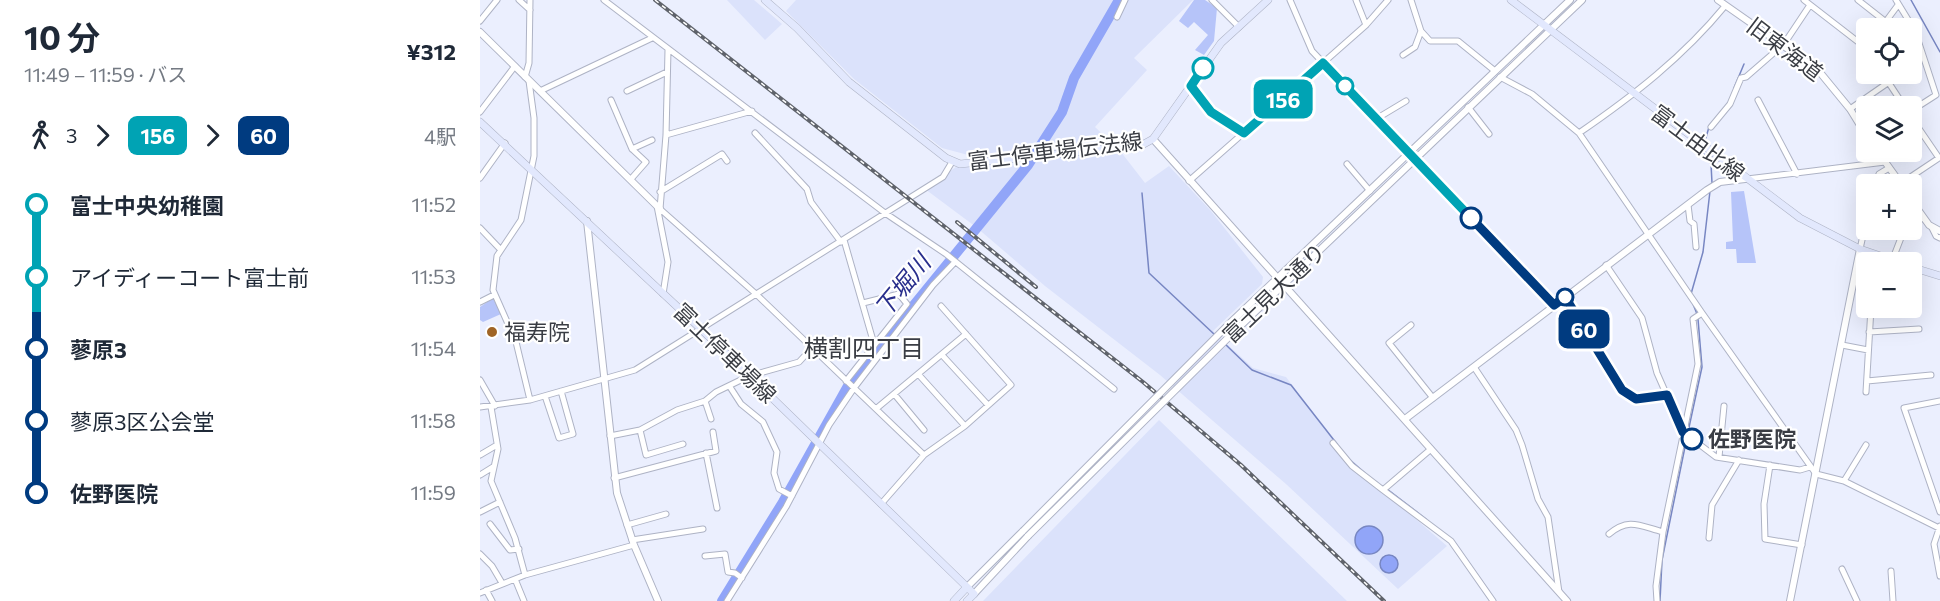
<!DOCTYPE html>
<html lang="ja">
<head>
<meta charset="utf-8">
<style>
  :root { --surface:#fff; --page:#f6f6f7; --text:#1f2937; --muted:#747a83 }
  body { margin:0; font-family:Commissioner,"Noto Sans JP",sans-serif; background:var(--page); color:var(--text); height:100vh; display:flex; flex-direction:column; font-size:22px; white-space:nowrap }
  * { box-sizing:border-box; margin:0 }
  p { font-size:20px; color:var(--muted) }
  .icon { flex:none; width:33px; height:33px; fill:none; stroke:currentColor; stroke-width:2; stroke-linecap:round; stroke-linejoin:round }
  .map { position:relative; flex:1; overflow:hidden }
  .sheet { display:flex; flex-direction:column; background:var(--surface); width:480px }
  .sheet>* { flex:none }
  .badge { padding:0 12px; border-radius:9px; font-size:21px; line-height:39px }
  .buttons { position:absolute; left:1376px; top:18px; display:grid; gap:12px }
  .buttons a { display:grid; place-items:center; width:66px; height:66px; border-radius:6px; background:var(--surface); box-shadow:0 6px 24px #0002; font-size:30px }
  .map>.badge { position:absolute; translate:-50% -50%; box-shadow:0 0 0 3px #fff }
  .legs { display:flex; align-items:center; gap:9px; height:66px; padding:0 24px; font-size:20px }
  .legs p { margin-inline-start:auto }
  .overview { display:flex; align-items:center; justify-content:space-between; height:102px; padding:0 24px }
  h1 { font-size:33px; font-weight:700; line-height:45px }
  ul { padding:0 24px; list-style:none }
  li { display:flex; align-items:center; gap:21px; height:72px; font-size:22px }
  li i { display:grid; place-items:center; width:9px; height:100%; margin:0 8px; background:currentColor }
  li i::after { content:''; width:15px; height:15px; margin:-8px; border:4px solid; border-radius:50%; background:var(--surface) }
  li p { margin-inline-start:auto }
  li:first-child i { background:linear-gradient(#0000 50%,currentColor 0) }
  li:last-child i { background:linear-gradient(currentColor 50%,#0000 0) }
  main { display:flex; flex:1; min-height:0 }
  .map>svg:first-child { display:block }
</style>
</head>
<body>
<main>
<section class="sheet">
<div class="overview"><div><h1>10 分</h1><p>11:49 – 11:59 · バス</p></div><b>¥312</b></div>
<div class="legs"><svg class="icon" aria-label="walk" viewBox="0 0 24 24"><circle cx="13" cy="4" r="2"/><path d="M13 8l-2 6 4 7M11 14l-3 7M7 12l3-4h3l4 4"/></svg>3<svg class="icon" aria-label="forward" viewBox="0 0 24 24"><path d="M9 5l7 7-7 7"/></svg><b class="badge" style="background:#00a3b4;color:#fff">156</b><svg class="icon" aria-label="forward" viewBox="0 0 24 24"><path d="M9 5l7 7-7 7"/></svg><b class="badge" style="background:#003b80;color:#fff">60</b><p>4駅</p></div>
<ul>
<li><i style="color:#00a3b4"></i><b>富士中央幼稚園</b><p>11:52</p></li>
<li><i style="color:#00a3b4"></i><span>アイディーコート富士前</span><p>11:53</p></li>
<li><i style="color:#003b80"></i><b>蓼原3</b><p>11:54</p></li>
<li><i style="color:#003b80"></i><span>蓼原3区公会堂</span><p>11:58</p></li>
<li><i style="color:#003b80"></i><b>佐野医院</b><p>11:59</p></li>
</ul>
</section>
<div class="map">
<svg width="1460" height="601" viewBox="0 0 1460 601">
  <rect width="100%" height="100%" fill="#ebeffe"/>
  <path fill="#dbe2fb" d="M247 0H274L302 24 285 40Z
    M316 0H713L654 58 667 70 615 127 630 141 492 156 462 148 374 79 306 11Z
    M641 152 665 183 689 166 731 211 783 277 782 284 733 331 773 368 806 377 873 465 967 546 918 589 806 484 680 375 565 286 496 227 445 189 476 167Z
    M679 420 867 601H503Z"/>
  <path fill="#b6c4f9" d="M714 0H725L737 8 734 41 724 55 715 50 728 35 714 22 708 28 699 21Z
    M1264 191 1276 263H1257L1256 249H1246V242L1253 241 1251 192Z
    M13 298 21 314 3 322 0 320V307Z"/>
  <path fill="#91a5f8" stroke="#7786c2" stroke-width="1.5" d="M875 540a14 14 0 1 1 28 0a14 14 0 1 1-28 0Z
    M900 564a9 9 0 1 1 18 0a9 9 0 1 1-18 0Z"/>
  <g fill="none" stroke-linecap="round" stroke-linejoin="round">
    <path stroke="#7786c2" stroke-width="1.5" d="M1431 0 1460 52
      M1254 88 1264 64
      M1225 141 1229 127
      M1223 153 1231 164 1232 183
      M662 193 669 273 735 335
      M1211 294 1223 252 1230 191
      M1213 304 1217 314
      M745 344 772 370 811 385 857 444
      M1208 432 1222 367 1218 319
      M869 459 886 474
      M907 489 946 519
      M975 543 1010 593
      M1180 601 1182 560 1207 437"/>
    <path stroke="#91a5f8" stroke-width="10" d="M242 601 303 502 368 386 548 165 582 112 594 78 639 0"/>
    <g stroke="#aeb3c5" stroke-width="7">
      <path id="minor" d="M39 0 50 10
        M124 0 405 213 466 254 634 389
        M732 0 759 27
        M810 0 832 51 1074 305
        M876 0 886 25
        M931 0 941 31 950 41H978L1015 71
        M1324 0 1386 48
        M1378 0 1406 22
        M1416 0 1435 31 1456 95 1431 111
        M637 17 645 0
        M0 21 17 0
        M1401 28 1418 5
        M188 50 186 135 180 209 276 294 444 455
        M923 55 935 47 941 31
        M1403 74 1424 106
        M45 77 49 63 50 0
        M1020 77 1052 94 1099 133 1222 313 1336 474 1364 481 1459 528
        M49 81 54 118V156L41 220 17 256 13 290 36 342 50 400
        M712 86 731 112 764 133
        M60 91 172 38
        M147 91 187 72
        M131 100 152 149 166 162 151 179
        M1278 100 1317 174
        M988 107 1009 134
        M1370 109 1409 82
        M0 112 35 66
        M896 119 926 101
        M1231 127 1250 104 1261 78 1266 77 1304 44 1330 5
        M275 133 327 189 331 202 361 242
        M1099 133C1153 96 1203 57 1245 6
        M186 135 272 111
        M152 149 172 140
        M867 164 890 191
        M0 178 25 143
        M1267 179 1405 162
        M709 181 886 25 908 0
        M1395 184 1399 174 1409 168
        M1420 184 1459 158 1431 117
        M180 192 242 154 247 161
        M1208 205 1210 221 1214 224 1216 247
        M177 206 188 262 183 294
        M1431 224 1443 218
        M0 228 20 249
        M1452 228 1456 236 1460 238
        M364 240 394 344
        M1380 249 1386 222
        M1412 261 1424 230
        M1126 265 1162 318 1177 373 1203 432 1236 457 1320 470 1330 467
        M1085 297 1142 390 1156 399 1187 395
        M0 302 14 295
        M931 325 909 343 953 398
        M1389 332 1439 329
        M1362 345 1388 350
        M462 355 508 405
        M994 367 1036 430 1042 445 1058 499 1068 517 1079 592
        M439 375 485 426
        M0 380 15 406
        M366 381 427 304 419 294 383 303
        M1387 381 1451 375
        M250 387 261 404 283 422 297 452 294 473 299 489 312 496
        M1386 392 1391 308
        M415 395 444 430
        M65 396 79 438 93 434 81 391
        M225 401 231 419
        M1460 401 1424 408 1460 512
        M0 407 50 400 155 370 463 177 472 162
        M11 407 18 449 11 481 35 538 45 575
        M397 408 486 334
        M160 430 166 455 203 444
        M130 436 160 430 197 410 225 401 236 392 269 376 319 362 331 349
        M853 443 872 466 903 490 951 449
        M226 453 237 508
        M0 455 17 445
        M1239 457 1244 406
        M1290 465 1284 504 1285 539 1322 545
        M0 475 13 467
        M134 478 236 451 233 432
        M1364 481 1386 445
        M903 490 971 541 1013 601
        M401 504 444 455 485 426 531 385 461 306
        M0 512 20 502
        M10 524 30 550 39 549
        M147 525 186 514
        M1460 526 1454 544 1460 576
        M1129 534C1149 517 1160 526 1183 532L1218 364 1213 319 1222 313
        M1229 538 1232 505 1259 460
        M152 540 223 529
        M0 554 12 566 22 583
        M225 556 245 554 248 572 255 573 262 578
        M1362 569 1377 601
        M1411 571 1413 601
        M35 579 44 601
        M6 590 12 601
        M0 593 45 575 154 545
        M247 601 306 507 349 425 374 388 453 285 475 262
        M1177 601 1176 586 1183 532"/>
    </g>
    <g stroke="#aeb3c5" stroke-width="8">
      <path id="tertiary" d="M1238 0 1338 70 1370 109 1386 135
        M0 32 180 209
        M673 139 1087 601
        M1398 152 1421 184
        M1431 200 1449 225 1460 231
        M107 221 137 493 154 545 178 601
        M749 324 1090 0
        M756 330 1102 0
        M925 419 1227 190 1240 182 1265 179
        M487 587 543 531
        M494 594 548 536
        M1310 601 1380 249"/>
    </g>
    <g stroke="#aeb3c5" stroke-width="8">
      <path id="secondary" d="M285 0 317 28 369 82 466 158 480 164 662 145 673 139 741 43 788 0
        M1031 0 1320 218 1380 249 1418 262
        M0 122 220 328 487 587 494 594 487 601
        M1431 267 1460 276
        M474 601 487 587"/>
    </g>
    <use href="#minor" stroke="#fff" stroke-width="5"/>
    <use href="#tertiary" stroke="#fff" stroke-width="6"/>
    <use href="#secondary" stroke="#e2e8fd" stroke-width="7"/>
    <g stroke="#5f636b" stroke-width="4">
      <path id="rail" d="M175 0 663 382 761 465 904 601
        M477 222 556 287"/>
    </g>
    <use href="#rail" stroke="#fff" stroke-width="1.5" stroke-dasharray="4.5" stroke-linecap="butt"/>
    <g stroke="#aeb3c5" stroke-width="8" stroke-linecap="butt">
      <path id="tertiary-bridge" d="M543 531 749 324
        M548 536 756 330"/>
    </g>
    <use href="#tertiary-bridge" stroke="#fff" stroke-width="6"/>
  </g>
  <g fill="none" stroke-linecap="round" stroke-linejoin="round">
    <g stroke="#fff" stroke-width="14">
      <path id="line-1" d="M723 68 711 86 731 112 764 133 843 63 991 218"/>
    </g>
    <g stroke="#fff" stroke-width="14">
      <path id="line-2" d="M991 218 1074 305 1085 297 1142 390 1156 399 1187 395 1203 432 1212 439"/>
    </g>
    <use href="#line-1" stroke="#00a3b4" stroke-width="9"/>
    <use href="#line-2" stroke="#003b80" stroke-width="9"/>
  </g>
  <g fill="#fff" stroke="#00a3b4" stroke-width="3">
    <circle cx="723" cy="68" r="10"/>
    <circle cx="865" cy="86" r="8"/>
  </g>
  <g fill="#fff" stroke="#003b80" stroke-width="3">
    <circle cx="991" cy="218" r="10"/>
    <circle cx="1085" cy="297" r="8"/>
    <circle cx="1212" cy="439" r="10"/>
  </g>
  <circle fill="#9f6426" stroke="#fff" stroke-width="2" cx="12" cy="332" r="6"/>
  <g text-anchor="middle" stroke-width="4.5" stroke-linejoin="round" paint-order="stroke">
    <g font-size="22" fill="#3a3d44" stroke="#fff">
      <text transform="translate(1305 49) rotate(37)" y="8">旧東海道</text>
      <text transform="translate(1218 143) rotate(37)" y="8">富士由比線</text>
      <text transform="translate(575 151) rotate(-7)" y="8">富士停車場伝法線</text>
      <text transform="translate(794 293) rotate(-44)" y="8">富士見大通り</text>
      <text transform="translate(245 353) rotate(44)" y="8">富士停車場線</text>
    </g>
    <g font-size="22" fill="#3a3d44" stroke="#fff" text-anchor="start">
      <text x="24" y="340">福寿院</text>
    </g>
    <g font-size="22" font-weight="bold" fill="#3a3d44" stroke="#fff" text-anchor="start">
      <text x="1228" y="447">佐野医院</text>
    </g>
    <g font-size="24" font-style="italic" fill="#282e8c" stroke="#fff">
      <text transform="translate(423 286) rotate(-51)" y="8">下堀川</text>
    </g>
    <g font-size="24" fill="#3a3d44" stroke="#fff">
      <text x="384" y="357">横割四丁目</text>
    </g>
  </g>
</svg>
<div class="buttons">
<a><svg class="icon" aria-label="locate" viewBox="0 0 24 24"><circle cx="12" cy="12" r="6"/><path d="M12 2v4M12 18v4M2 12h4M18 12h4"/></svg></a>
<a><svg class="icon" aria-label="layers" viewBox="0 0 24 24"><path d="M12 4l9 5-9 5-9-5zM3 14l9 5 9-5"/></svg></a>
<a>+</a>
<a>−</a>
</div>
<b class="badge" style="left:803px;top:99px;background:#00a3b4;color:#fff">156</b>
<b class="badge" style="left:1104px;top:329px;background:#003b80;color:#fff">60</b>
</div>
</main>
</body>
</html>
